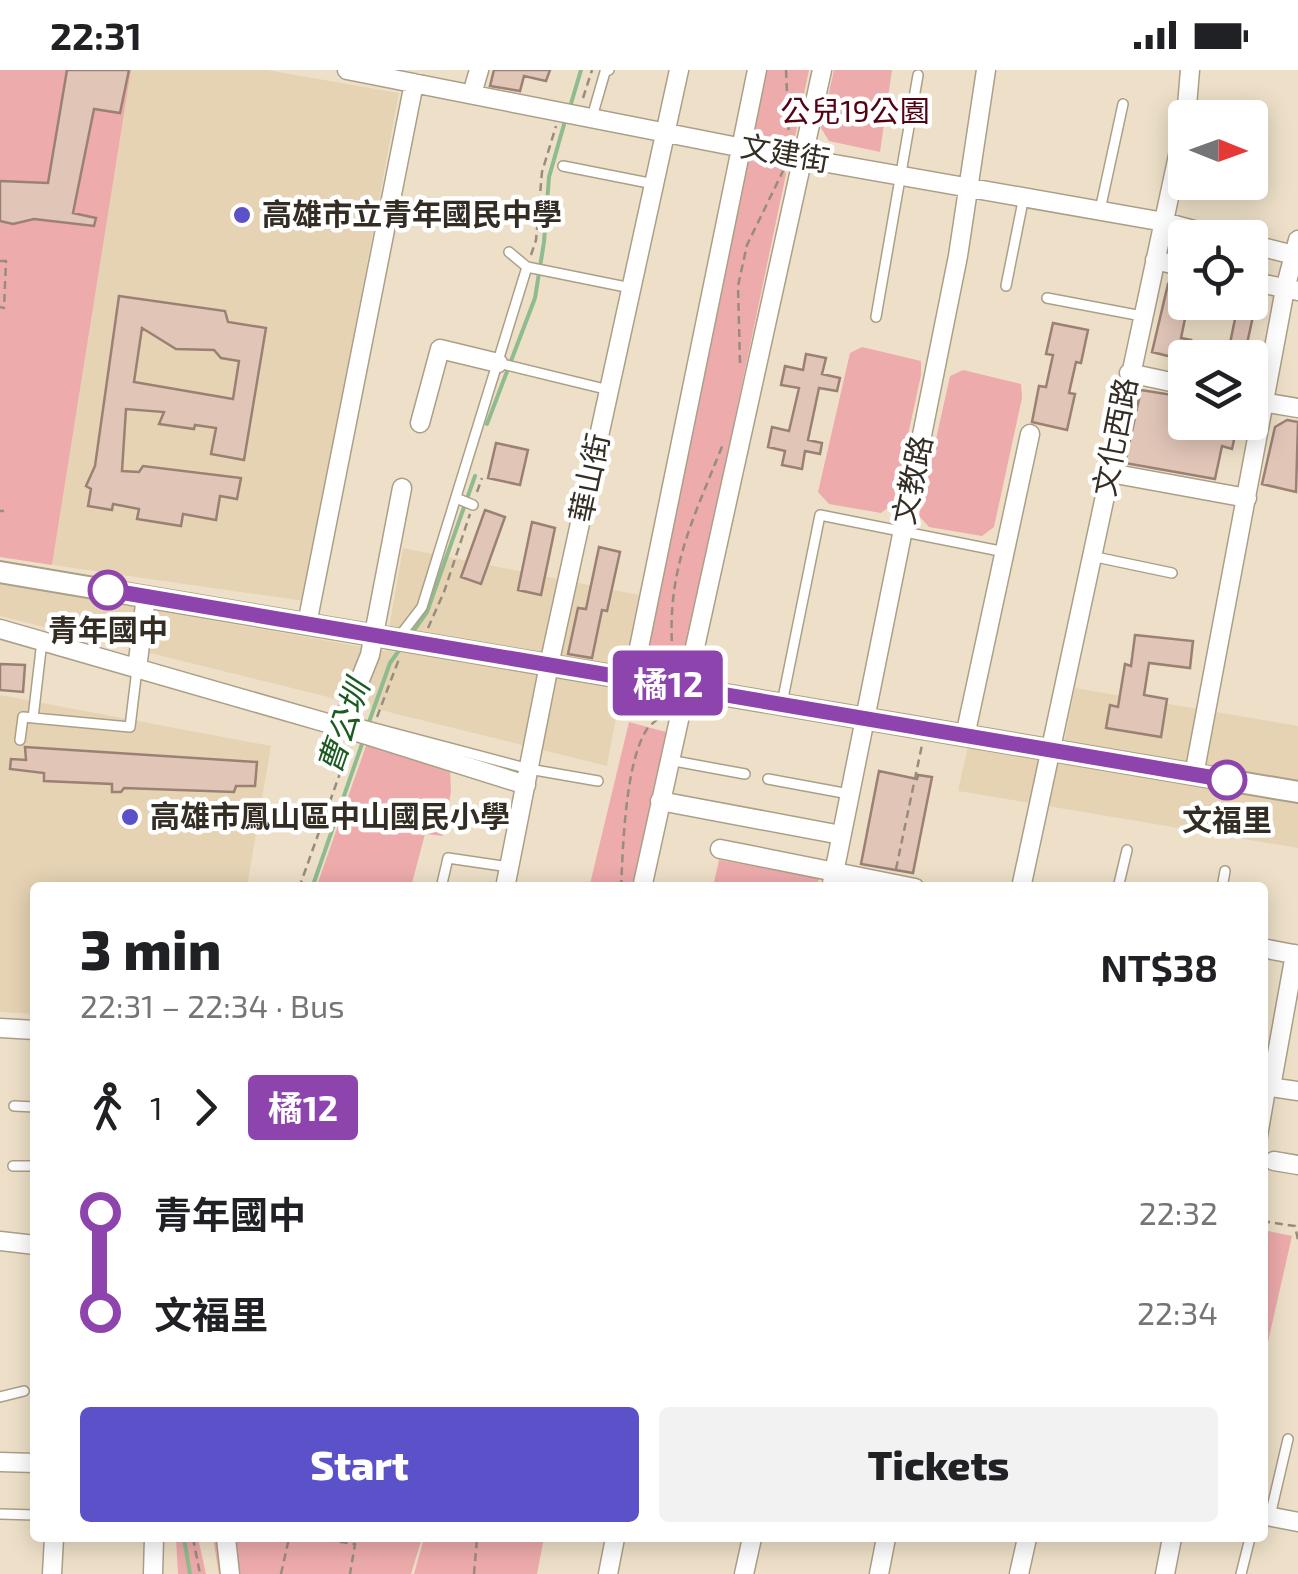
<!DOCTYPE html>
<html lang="en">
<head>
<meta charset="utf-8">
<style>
  :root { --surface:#fff; --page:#f2f2f2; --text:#202124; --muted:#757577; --accent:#5b51c9 }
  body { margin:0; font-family:"Exo 2","Noto Sans TC",sans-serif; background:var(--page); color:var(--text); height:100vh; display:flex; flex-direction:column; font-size:38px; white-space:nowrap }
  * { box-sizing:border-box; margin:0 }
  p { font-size:32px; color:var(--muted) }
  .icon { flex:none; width:55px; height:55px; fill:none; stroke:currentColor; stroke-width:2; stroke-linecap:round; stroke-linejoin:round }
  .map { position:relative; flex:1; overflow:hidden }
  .panel { position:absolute; left:30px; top:812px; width:1238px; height:660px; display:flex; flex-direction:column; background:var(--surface); border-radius:10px; box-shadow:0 5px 25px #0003 }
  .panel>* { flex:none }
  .badge { padding:0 20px; border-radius:8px; font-size:35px; line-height:65px }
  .needle { width:65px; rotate:91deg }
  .fabs { position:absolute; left:1168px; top:30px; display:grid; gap:20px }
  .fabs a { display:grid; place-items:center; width:100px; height:100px; border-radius:10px; background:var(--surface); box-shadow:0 5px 25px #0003; font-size:50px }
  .map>.badge { position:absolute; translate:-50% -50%; box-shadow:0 0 0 5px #fff }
  .legs { display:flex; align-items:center; gap:15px; height:110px; padding:0 50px; font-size:32px }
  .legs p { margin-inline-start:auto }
  .headline { display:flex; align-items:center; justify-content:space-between; height:170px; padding:0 50px }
  h1 { font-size:55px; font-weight:800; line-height:75px }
  .button { display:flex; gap:20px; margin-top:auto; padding:20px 50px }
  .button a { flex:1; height:115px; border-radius:10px; background:var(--accent); color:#fff; font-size:40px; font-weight:800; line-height:115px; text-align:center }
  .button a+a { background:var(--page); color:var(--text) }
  ul { padding:0 50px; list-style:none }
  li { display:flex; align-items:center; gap:35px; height:100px; font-size:38px }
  li i { display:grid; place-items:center; width:15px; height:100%; margin:0 12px; background:currentColor }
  li i::after { content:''; width:25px; height:25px; margin:-12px; border:8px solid; border-radius:50%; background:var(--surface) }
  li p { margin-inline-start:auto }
  li:first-child i { background:linear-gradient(#0000 50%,currentColor 0) }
  li:last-child i { background:linear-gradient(currentColor 50%,#0000 0) }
  .status { display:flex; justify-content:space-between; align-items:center; height:70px; padding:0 50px; background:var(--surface); direction:ltr }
  .status svg { height:28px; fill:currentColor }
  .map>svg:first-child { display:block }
</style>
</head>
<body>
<div class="status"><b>22:31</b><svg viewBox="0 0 49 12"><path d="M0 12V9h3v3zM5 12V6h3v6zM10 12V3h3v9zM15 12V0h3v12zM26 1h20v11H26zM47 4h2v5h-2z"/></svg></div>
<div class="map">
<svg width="1298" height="1504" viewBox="0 0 1298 1504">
  <rect width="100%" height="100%" fill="#eee0c8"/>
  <path fill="#e6d3b4" d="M131 0H267L399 23 304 531 52 495Z
    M403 478 639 525 607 696 0 546V513L385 581Z
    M1075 618 1298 656V778L958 721 969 671 1061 686Z
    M0 625 271 676 247 817 35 818V944L0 942Z"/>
  <path fill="#eeabac" d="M0 0H131L52 495 0 487Z
    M763 0H809L794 72 790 76 754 70 751 64Z
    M834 0H892L880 82 829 71 821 58Z
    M749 90 784 99 786 104 683 596 675 602 646 597 643 588 744 96Z
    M862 277 921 291V305L893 434 881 443 829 434 818 422 850 283Z
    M963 300 1021 314 1022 328 994 457 982 466 929 457 919 446 950 306Z
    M629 652 666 662 633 817 589 818Z
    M367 673 450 699 451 722 443 766 425 764 411 817 316 818Z
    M719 790 819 808 817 817H713Z
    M1263 1160 1292 1166 1263 1294 1262 1160Z
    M176 1468H198L206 1504H178Z
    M213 1468H422L411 1504H219Z
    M424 1468H544L537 1504H414Z"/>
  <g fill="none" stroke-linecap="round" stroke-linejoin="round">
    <path stroke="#8ebc8e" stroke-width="4" d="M570 37 581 0
      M487 354 535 228 544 172 549 107 565 51
      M412 563 427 542 475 406
      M369 652 390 593 400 579
      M312 818 363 671
      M184 1468 190 1504"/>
  </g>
  <path fill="#e1c6b8" stroke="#9a8174" stroke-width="2.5" fill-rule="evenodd" d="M67 0H129L120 43 94 39 73 143 96 148 94 156 34 149 13 154 0 151V111L48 113Z
    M494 0H550L546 11 524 6 520 21 490 16Z
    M1168 214 1185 218V232H1256L1244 288H1227L1235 249 1187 239 1181 268 1191 270 1185 288V302L1177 301 1180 289 1152 282Z
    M119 226 225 241 228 252 266 258 244 390 211 384 216 358 195 355 194 359 159 354 164 342 126 339 122 401 139 402 143 396 241 408 237 429 220 426 216 450 183 444 181 456 137 449 139 439 113 434 112 440 88 436 91 419 86 416 95 396ZM142 258 176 279 214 280 221 288 239 291 233 329 134 312Z
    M1053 253 1088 260 1081 293 1076 292 1069 323 1075 324 1067 360 1032 352 1039 316 1046 317 1053 285 1046 284Z
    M806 284 826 288 822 304 840 308 837 321 819 318 808 370 822 373 820 384 805 381 802 399 782 395 785 381 768 377 772 357 789 361 799 318 781 315 785 296 803 300Z
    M1141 320 1185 327V352H1238L1232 379 1222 376 1215 409 1125 393Z
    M1287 350 1298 352 1296 422 1262 414 1275 357Z
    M496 373 528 380 520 415 488 408Z
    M485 440 505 447 481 514 461 507Z
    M532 452 555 458 541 525 518 520Z
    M599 477 620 482 607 541 602 540 592 588 568 584 578 538 586 539Z
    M1135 565 1193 571 1190 598 1149 593 1144 625 1167 629 1161 667 1106 658 1110 635 1118 637 1125 594 1131 596Z
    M0 594 25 595 23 622 0 620Z
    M25 677 257 692 255 716H236L234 722 124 718 121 722H112V714L44 711V703L10 699 11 689 26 690Z
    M879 701 917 709 918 705 932 707 913 803 861 794Z"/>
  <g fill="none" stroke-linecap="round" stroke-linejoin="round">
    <g stroke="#ac9f88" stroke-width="12">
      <path id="service" d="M592 47 605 2 609 0
        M563 96 654 114
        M1100 140 1123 34
        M509 182 527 197
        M527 197 631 218
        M1006 216 1024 126
        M1047 228 1142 246
        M876 247 918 5
        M498 293 609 320
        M456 428 473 435
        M1091 486 1172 503
        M399 567 422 537 527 197
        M782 633 820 445 1005 482
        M33 648 42 571
        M363 655 529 699 598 711
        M20 670 23 647 130 657 137 599
        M669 690 745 704
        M768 709 849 724
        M441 818 448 788 509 797
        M1118 818 1127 780
        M1222 818 1225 801
        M14 1036 35 1037
        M1262 1069 1271 1017
        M13 1096H35
        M0 1327 24 1321
        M0 1444 35 1445
        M1270 1446 1288 1369
        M1241 1504 1250 1468"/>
    </g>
    <g stroke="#ac9f88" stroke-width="21">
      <path id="minor" d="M347 0 743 78 1164 152 1223 168
        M472 24 479 0
        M1186 48 1190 0
        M1250 174 1298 186
        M1155 190 1185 197
        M1250 211 1298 221
        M1129 303 1185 315
        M1250 330 1298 338
        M420 353 440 279 498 293
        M1110 403 1247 428
        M307 554 414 13
        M0 559 341 657 526 715
        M137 599 146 526
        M633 607 757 0
        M341 657 370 585 402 418
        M965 666 1030 364
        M1194 705 1285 219 1298 170
        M660 731 841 765
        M720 779 915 818
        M505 818 549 595 679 0
        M642 818 822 0
        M831 818 958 186 986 0
        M1021 818 1185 53
        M1262 878 1298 885
        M0 958 35 960
        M1263 1016 1298 1021
        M1271 1017 1295 884
        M1274 1091 1298 1095
        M0 1171 35 1175
        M0 1392 35 1393
        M1262 1445 1298 1452
        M226 1468 230 1504
        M52 1504 54 1468
        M153 1504 154 1468
        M608 1504 615 1468
        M744 1504 752 1468
        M879 1504 886 1468
        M1019 1504 1027 1468
        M1165 1504 1172 1468"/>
    </g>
    <g stroke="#ac9f88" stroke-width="24">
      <path id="tertiary" d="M0 502 1298 722"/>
    </g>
    <path stroke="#988d7c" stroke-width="2.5" stroke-dasharray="8 5" stroke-linecap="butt" d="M786 0 789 68
      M583 28 592 0
      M531 185 536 170 542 102 556 56
      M0 191H6L4 238 0 237
      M740 293 738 216 747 175 783 101
      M477 422 482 408
      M0 441H4
      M428 558 444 522 470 444
      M674 597C663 506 691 455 723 374
      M377 647 399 589
      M896 799 922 675
      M299 818 349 678
      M621 818C623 777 625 693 647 659 651 654 659 648 665 644
      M1262 1151 1295 1156 1298 1170
      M193 1468 200 1504
      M314 1468 355 1474 350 1504
      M281 1504 289 1468
      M474 1504 477 1468"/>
    <use href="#service" stroke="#fff" stroke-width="9"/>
    <use href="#minor" stroke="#fff" stroke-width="18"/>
    <use href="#tertiary" stroke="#fff" stroke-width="20"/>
  </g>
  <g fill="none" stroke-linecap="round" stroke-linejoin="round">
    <g stroke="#fff" stroke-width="22">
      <path id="line-1" d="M108 520 1227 710"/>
    </g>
    <use href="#line-1" stroke="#8e44ad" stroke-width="15"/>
  </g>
  <g fill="#5b51c9" stroke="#fff" stroke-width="4">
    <circle cx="242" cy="145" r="10"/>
    <circle cx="130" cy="747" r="10"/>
  </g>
  <g fill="#fff" stroke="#8e44ad" stroke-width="5">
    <circle cx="108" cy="520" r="18"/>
    <circle cx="1227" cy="710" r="18"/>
  </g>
  <g text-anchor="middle" stroke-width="9" stroke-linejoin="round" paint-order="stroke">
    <g font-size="30" fill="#530214" stroke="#fff">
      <text x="855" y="52">公兒19公園</text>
    </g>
    <g font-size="30" fill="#332d24" stroke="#fff">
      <text transform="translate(785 84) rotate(10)" y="10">文建街</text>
      <text transform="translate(1116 367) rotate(-79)" y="10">文化西路</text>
      <text transform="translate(590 408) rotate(-78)" y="10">華山街</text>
      <text transform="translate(913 410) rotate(-78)" y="10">文教路</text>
    </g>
    <g font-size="30" font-weight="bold" fill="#332d24" stroke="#fff" text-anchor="start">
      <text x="262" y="155">高雄市立青年國民中學</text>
      <text x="150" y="757">高雄市鳳山區中山國民小學</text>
    </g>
    <g font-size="30" font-weight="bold" fill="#332d24" stroke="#fff">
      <text x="108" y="571">青年國中</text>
      <text x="1227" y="761">文福里</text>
    </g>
    <g font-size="32" font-style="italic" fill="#1b5b21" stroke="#fff">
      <text transform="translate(344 657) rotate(-71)" y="11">曹公圳</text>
    </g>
  </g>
</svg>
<div class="fabs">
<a><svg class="needle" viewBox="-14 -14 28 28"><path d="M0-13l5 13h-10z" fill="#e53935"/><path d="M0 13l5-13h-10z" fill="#757577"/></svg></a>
<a><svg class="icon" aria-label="locate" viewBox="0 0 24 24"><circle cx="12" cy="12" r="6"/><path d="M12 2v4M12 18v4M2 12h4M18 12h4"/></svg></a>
<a><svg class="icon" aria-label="layers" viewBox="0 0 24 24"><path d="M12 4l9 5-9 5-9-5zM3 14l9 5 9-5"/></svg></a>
</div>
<b class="badge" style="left:668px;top:613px;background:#8e44ad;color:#fff">橘12</b>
<section class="panel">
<div class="headline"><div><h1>3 min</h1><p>22:31 – 22:34 · Bus</p></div><b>NT$38</b></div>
<div class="legs"><svg class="icon" aria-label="walk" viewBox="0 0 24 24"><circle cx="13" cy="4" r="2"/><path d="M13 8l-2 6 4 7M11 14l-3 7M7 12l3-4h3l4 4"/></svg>1<svg class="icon" aria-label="forward" viewBox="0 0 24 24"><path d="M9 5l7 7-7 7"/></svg><b class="badge" style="background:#8e44ad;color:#fff">橘12</b></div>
<ul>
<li><i style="color:#8e44ad"></i><b>青年國中</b><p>22:32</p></li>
<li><i style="color:#8e44ad"></i><b>文福里</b><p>22:34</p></li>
</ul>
<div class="button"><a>Start</a><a>Tickets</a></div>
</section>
</div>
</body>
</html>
